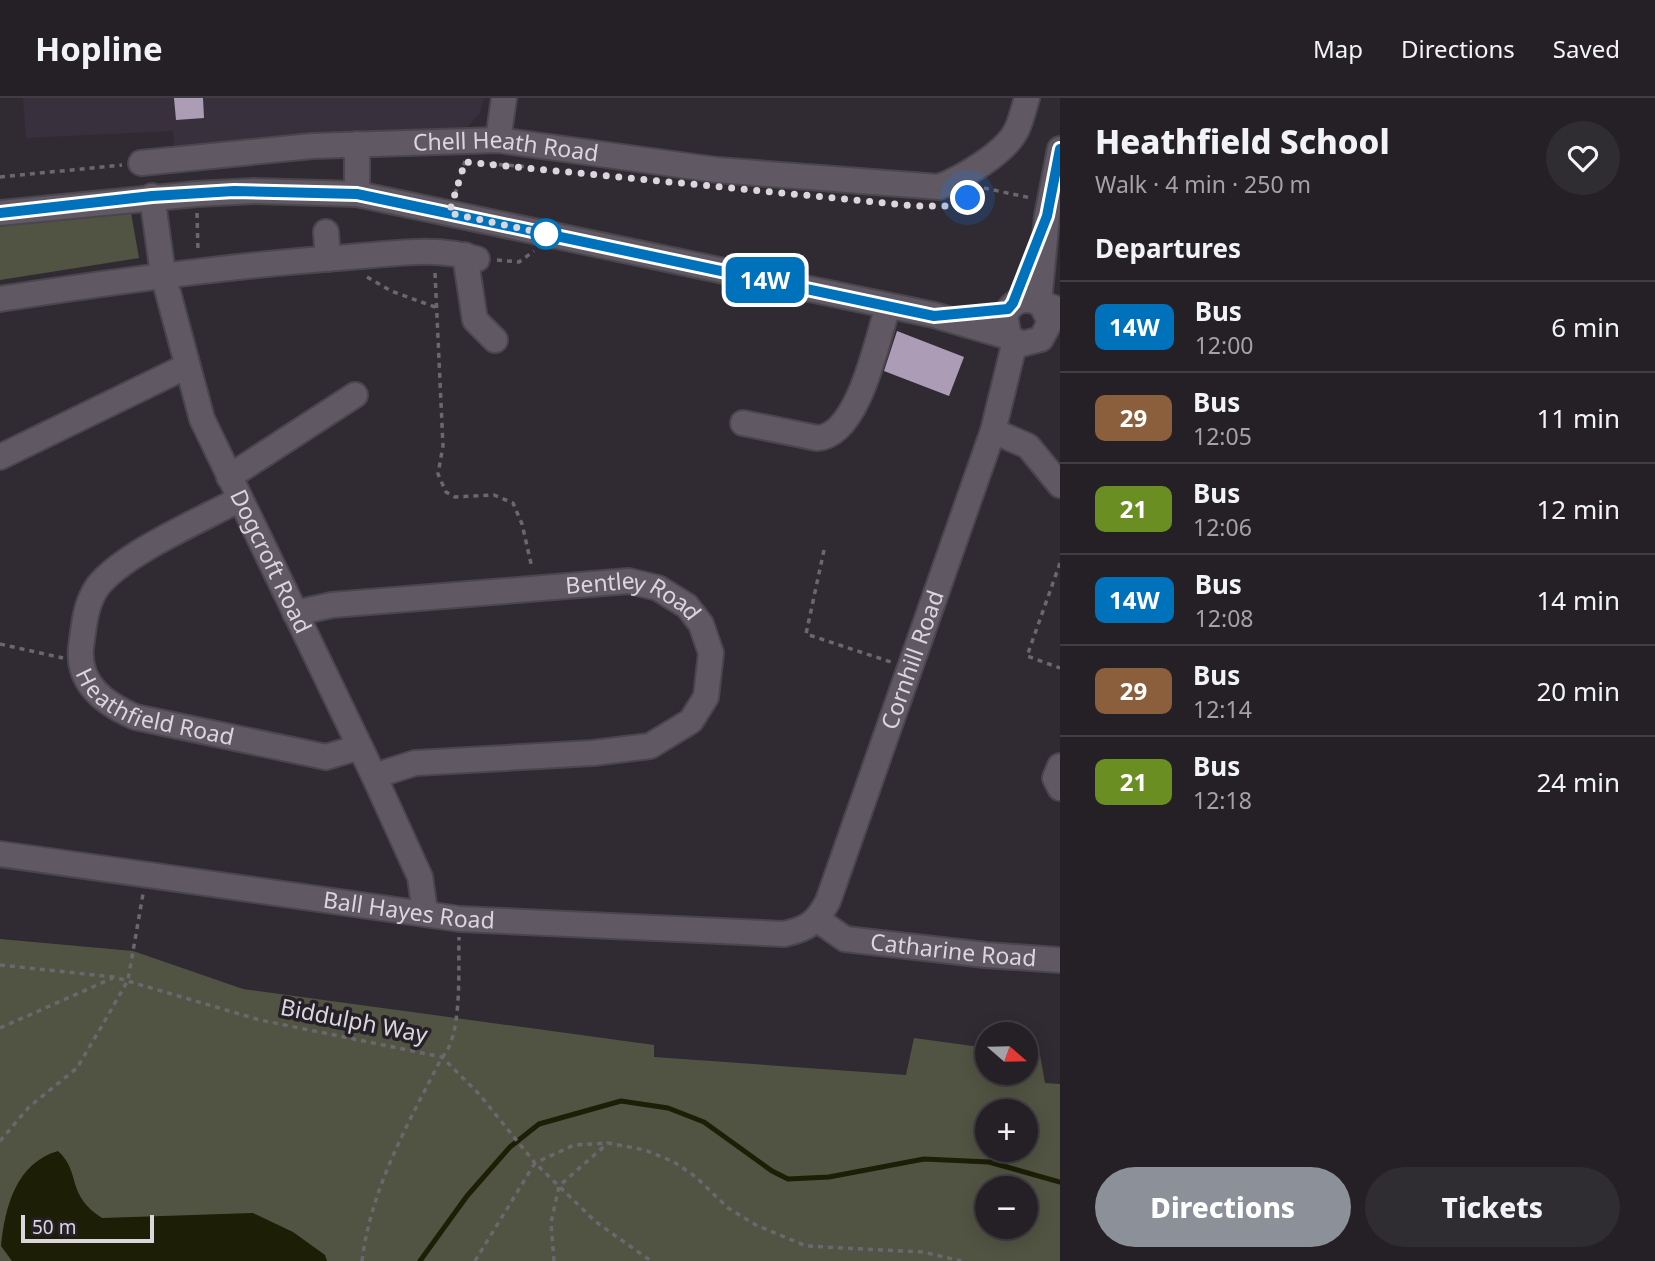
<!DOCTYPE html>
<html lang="en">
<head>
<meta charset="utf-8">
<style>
  :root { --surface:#242026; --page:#302d32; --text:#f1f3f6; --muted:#a3a3a7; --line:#413e43; --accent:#8c9099 }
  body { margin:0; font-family:"Noto Sans",sans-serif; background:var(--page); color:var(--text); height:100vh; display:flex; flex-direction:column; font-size:26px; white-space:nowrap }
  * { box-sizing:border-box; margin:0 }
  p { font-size:23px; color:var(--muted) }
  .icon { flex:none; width:38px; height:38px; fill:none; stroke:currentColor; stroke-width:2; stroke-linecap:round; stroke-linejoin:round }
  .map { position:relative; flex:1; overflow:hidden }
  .side { display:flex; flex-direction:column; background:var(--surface); width:595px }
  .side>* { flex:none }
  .badge { padding:0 14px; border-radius:10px; font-size:24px; line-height:46px }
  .needle { width:46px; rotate:110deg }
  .tools { position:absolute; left:975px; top:924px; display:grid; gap:14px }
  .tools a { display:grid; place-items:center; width:63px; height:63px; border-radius:50%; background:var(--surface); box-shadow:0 4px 18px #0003,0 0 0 2px var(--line); font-size:35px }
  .scale { position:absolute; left:21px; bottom:18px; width:133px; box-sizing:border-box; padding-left:7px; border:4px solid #dad6dc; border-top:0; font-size:19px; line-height:24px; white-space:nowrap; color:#dad6dc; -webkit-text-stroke:5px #262129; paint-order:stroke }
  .you { position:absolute; width:35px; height:35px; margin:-18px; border:5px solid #fff; border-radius:50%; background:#1a73e8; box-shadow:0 0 0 10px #1a73e833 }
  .map>.badge { position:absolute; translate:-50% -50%; box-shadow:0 0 0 4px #fff }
  h2 { padding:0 35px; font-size:26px; line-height:63px }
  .round { display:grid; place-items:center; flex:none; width:74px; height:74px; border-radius:37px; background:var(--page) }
  .overview { display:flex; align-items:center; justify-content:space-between; height:119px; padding:0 35px }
  h1 { font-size:33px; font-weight:800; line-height:52px }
  .primary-button { display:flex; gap:14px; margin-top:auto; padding:14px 35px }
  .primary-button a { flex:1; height:80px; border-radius:42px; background:var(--accent); color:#fff; font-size:28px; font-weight:800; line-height:80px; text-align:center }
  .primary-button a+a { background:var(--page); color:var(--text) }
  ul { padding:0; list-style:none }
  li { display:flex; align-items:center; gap:21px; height:91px; padding:0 35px; border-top:2px solid var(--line) }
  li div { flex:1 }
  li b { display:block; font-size:26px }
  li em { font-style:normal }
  li .badge { min-width:77px; font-weight:700; text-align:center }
  header { display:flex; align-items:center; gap:42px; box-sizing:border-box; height:98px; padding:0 35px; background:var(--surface); border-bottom:2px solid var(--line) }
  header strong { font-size:33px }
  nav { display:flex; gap:38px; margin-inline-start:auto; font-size:24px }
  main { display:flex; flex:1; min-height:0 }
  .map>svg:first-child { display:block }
</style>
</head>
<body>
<header>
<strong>Hopline</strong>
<nav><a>Map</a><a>Directions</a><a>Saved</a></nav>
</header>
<main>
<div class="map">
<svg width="1060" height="1163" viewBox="0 0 1060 1163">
  <rect width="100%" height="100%" fill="#302b33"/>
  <path fill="#39303e" d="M23 0H484L480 15 465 31 175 54 173 33 26 40Z"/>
  <path fill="#525443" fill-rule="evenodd" d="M130 109 139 160 0 182V129Z
    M0 841 133 853 243 891 654 947V959L906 977 914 940 987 950V975H1026V955L1040 957 1045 985 1060 986V1163H0ZM987 1013H1026V1052H987ZM987 1090H1026V1129H987Z"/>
  <path fill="#1d1e06" d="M58 1053C82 1075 65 1096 102 1120L253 1115 293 1134 325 1157 327 1163H12L1 1148C5 1109 16 1065 58 1053Z"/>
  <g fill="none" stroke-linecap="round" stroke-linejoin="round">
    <path stroke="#1d1e06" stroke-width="5" d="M420 1163 467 1098 510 1049 539 1026 621 1003 668 1010 704 1024 772 1073 788 1081 829 1079 924 1061 989 1064 1060 1084"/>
  </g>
  <path fill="#ac9cb6" d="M174 0H203L204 20 176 22Z
    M897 233 964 259 949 298 884 273Z"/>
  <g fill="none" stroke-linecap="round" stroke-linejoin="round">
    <g stroke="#4a464d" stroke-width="28">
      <g id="minor">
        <path d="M498 42 504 0"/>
        <path id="s1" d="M141 65 312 48 498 42 717 72 939 89C962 80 1006 55 1017 31 1021 22 1024 10 1027 0"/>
        <path d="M357 96V46"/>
        <path id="s2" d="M152 98 163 176 202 321 374 678 420 779 425 814"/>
        <path d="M0 115 196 96 254 93 357 96 934 217 1009 239"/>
        <path d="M326 134 328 161"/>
        <path d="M465 157 475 222 495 242"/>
        <path d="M0 201C116 183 233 167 350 159 394 156 435 148 477 161"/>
        <path d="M1039 204 1047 118 1060 51"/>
        <path d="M1041 206 1050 224 1041 241 1022 246 1009 239 1005 218C1017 191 1039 205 1060 212"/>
        <path d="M743 325 817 340C859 338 877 242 888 208"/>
        <path d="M993 333 1028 348 1060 387"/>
        <path d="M0 359 187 268"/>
        <path d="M229 379 355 297"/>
        <path id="s3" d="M240 401C201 422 124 455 98 488 85 506 84 528 81 549 77 586 105 606 135 619L326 659 360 649"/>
        <path id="s4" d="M295 515 332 507 629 483 658 490 687 508 701 526 711 555 706 599 691 623 650 648 593 655 415 665 374 678"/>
        <path d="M1060 668 1055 680 1060 690"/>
        <path id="s5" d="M0 756 460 821 784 836C808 831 817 824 828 803L993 333 1015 243"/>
        <path id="s6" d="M818 822 845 841 986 857 1060 862"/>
      </g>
    </g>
    <path stroke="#6c676e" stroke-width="3.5" stroke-dasharray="5 5" stroke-linecap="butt" d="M479 65 531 69
      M0 79 122 67
      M984 90 1031 100
      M455 96 465 63
      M197 115 198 153
      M497 162 519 164 534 153
      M435 175 443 348 438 376 446 394 455 399 494 397 513 405 522 426 532 470
      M367 179 391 193 435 209
      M824 452 806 536 891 564
      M1060 465 1027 558 1060 570
      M0 546 63 560
      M0 867 114 879 260 922 442 959 479 996 535 1065 574 1047 608 1045 645 1052 674 1064 696 1079 728 1110 756 1127 806 1148 923 1154 961 1163
      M0 930 113 880
      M0 1043 29 1009 77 970 103 926 128 882 143 796
      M362 1163C371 1089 409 1024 442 959 463 939 458 868 459 839
      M475 1163 535 1065 596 1124 651 1163
      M554 1163 551 1125 559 1088 608 1045"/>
    <use href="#minor" stroke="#605963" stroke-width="24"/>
  </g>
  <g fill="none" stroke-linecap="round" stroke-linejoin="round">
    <g stroke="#fff" stroke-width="16">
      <path id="line" d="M0 115 152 98 234 93 357 96 934 218 1008 211 1013 205 1047 118 1060 51"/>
    </g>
    <use href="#line" stroke="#0072bc" stroke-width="10"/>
    <path stroke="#dad6dc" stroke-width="7" stroke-dasharray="0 12.6" d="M546 136 556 138 449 115 465 64 916 108H948L968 100"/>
  </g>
  <circle fill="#fff" stroke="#0072bc" stroke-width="3.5" cx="546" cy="136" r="14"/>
  <g text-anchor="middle" stroke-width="7" stroke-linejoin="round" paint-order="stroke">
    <g font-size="23" fill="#dad6dc" stroke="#262129">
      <text dy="8" stroke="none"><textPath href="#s1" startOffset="366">Chell Heath Road</textPath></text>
      <text dy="8" stroke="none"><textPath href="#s2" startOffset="387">Dogcroft Road</textPath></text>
      <text dy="8" stroke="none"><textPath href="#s4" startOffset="343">Bentley Road</textPath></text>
      <text dy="8" stroke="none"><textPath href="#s5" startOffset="1102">Cornhill Road</textPath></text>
      <text dy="8" stroke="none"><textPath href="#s3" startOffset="341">Heathfield Road</textPath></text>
      <text dy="8" stroke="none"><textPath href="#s5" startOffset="413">Ball Hayes Road</textPath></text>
      <text dy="8" stroke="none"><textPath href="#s6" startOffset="142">Catharine Road</textPath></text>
      <text transform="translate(354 923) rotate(11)" y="8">Biddulph Way</text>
    </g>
  </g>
</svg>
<div class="tools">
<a><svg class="needle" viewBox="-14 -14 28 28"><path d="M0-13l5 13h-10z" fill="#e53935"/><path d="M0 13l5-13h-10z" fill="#a3a3a7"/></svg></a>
<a>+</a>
<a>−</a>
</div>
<div class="scale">50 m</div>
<div class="you" style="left:968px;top:100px"></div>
<b class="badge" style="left:765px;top:182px;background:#0072bc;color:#fff">14W</b>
</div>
<section class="side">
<div class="overview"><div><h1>Heathfield School</h1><p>Walk · 4 min · 250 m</p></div><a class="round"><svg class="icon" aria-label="heart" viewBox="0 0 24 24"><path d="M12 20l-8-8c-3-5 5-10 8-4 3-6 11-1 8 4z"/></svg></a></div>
<h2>Departures</h2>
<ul>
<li><span class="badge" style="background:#0072bc;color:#fff">14W</span><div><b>Bus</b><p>12:00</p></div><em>6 min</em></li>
<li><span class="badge" style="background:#8b5e3c;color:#fff">29</span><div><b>Bus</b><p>12:05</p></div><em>11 min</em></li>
<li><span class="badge" style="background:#6b8e23;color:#fff">21</span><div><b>Bus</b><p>12:06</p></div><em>12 min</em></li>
<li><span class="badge" style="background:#0072bc;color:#fff">14W</span><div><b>Bus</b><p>12:08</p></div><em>14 min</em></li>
<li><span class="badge" style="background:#8b5e3c;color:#fff">29</span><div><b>Bus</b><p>12:14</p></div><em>20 min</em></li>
<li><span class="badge" style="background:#6b8e23;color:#fff">21</span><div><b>Bus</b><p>12:18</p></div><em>24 min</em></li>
</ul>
<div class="primary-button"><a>Directions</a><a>Tickets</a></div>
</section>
</main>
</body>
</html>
